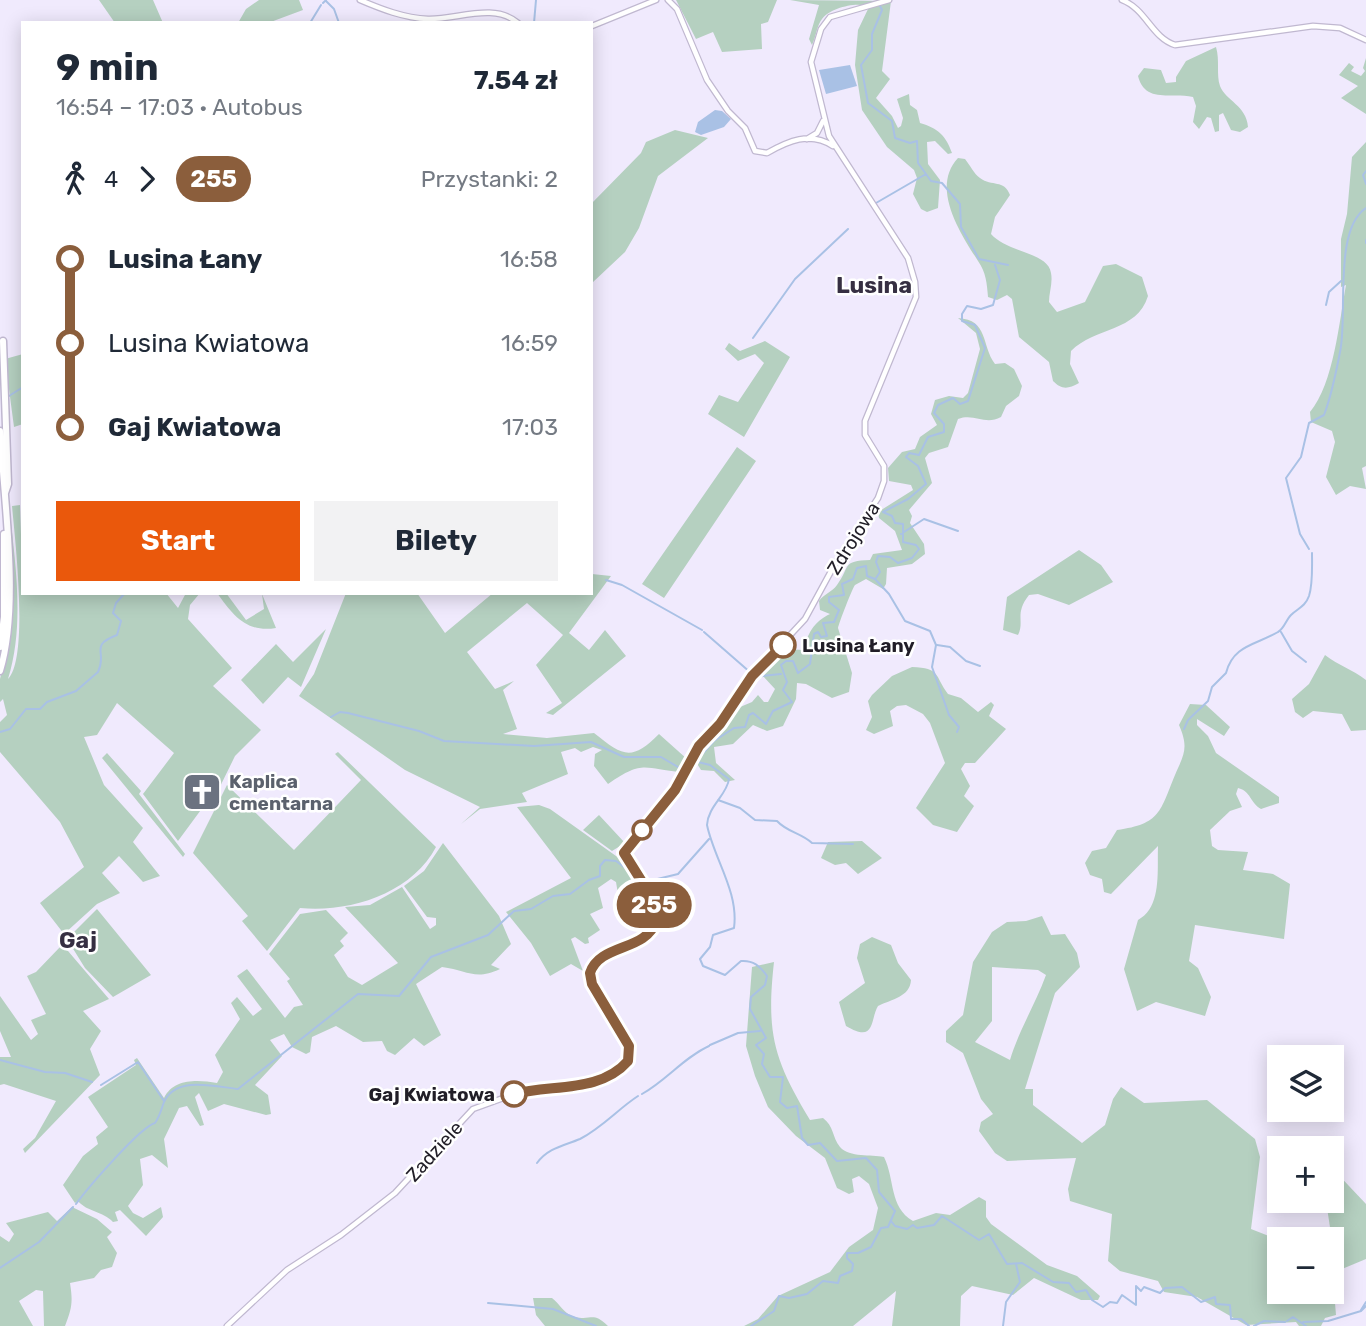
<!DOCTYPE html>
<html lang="pl">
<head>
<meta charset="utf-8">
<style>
  :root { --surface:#fff; --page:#f2f2f3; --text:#1f2937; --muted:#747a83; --accent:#ea580c }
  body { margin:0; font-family:Rubik,sans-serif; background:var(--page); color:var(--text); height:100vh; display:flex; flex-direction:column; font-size:26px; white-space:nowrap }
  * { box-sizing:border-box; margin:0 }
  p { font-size:23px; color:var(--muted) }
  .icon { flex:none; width:38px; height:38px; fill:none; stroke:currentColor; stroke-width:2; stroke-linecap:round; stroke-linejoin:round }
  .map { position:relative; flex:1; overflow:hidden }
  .details { position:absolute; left:21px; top:21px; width:572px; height:574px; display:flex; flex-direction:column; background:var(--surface); border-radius:0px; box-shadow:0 4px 18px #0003 }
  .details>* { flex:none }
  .badge { padding:0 14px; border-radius:23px; font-size:24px; line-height:46px }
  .tools { position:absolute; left:1267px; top:1045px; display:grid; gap:14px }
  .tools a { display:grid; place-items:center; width:77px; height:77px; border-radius:0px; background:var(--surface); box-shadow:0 4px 18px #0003; font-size:35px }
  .map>.badge { position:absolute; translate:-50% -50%; box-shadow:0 0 0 4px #fff }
  .legs { display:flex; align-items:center; gap:10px; height:77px; padding:0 35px; font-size:23px }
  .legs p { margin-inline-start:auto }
  .headline { display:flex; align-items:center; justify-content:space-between; height:119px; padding:0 35px }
  h1 { font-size:38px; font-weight:700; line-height:52px }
  .cta { display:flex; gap:14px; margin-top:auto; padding:14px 35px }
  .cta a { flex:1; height:80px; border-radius:0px; background:var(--accent); color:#fff; font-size:28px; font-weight:700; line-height:80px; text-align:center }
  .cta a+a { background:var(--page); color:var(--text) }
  ul { padding:0 35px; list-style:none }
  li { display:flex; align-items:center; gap:24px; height:84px; font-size:26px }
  li i { display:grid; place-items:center; width:10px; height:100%; margin:0 9px; background:currentColor }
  li i::after { content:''; width:18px; height:18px; margin:-9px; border:5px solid; border-radius:50%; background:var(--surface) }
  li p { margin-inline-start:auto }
  li:first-child i { background:linear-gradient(#0000 50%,currentColor 0) }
  li:last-child i { background:linear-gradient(currentColor 50%,#0000 0) }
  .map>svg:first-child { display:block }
</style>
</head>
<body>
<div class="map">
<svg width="1366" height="1326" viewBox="0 0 1366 1326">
  <rect width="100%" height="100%" fill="#f0eafd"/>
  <path fill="#b5d0c0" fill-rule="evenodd" d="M99 0H153L163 23H115Z
    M259 0H299L303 10 268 23H238L246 9Z
    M676 0H777L768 22 761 24 762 49 722 52 713 32 696 39Z
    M790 0 891 1 882 71 890 79 876 98 892 116 898 128 901 126 903 118 897 99 909 94 910 105 917 110 920 123C938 128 946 136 952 153L948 154 935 141 927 142 928 164 940 180 938 208 927 212 921 209 913 194 917 178 914 170 887 147 862 110 855 65 858 30 869 7C858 1 830 8 822 19 817 25 816 37 812 45L809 39 819 5Z
    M1216 47C1220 60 1216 75 1220 86 1226 101 1246 105 1248 127L1240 132 1231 130 1223 113 1219 115V131L1215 132 1211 118 1207 117 1199 129 1193 122 1196 106 1193 97C1172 92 1145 104 1138 76L1144 68 1161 70 1166 83 1176 82V77L1186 61Z
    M1366 58V114L1341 98 1358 86 1339 75 1349 63 1354 67 1351 71 1361 76 1365 71 1363 68Z
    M675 130 708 138 658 176 639 228 625 252 592 283V203L641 153 646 142Z
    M1366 142V466L1362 468 1366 489 1350 486 1336 495 1326 477 1335 442 1332 431 1311 422 1310 412C1334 383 1339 322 1346 285L1341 287V239L1347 214 1352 157Z
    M958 158 965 159C970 165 974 174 980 178 992 187 1004 179 1010 195L995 217 991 234C1008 253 1048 252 1051 273 1053 283 1049 292 1049 302L1057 312 1085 302 1103 266 1116 264 1142 277 1148 296C1137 332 1095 327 1071 351L1070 364 1079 383C1068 389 1062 390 1053 381L1049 362 1019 337 1012 299 1007 295 997 300 988 297C987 284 986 272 978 261 961 234 930 188 958 158Z
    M958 318C989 320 981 345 995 364L1005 363 1014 369 1022 386 1019 396 1006 406 1001 417C985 426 975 413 958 419L948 447 929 453 925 458 932 483 909 510 912 516 910 523 924 544 925 554 912 564 887 568 886 584 883 589 866 579 855 585C852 589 839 623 838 628L852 673 849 692 832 698 806 684 797 683 796 699 783 726 767 731 753 725 733 744 714 747 716 763 735 780 725 782 714 771 701 770 696 762 705 744 721 729 733 710 752 702 758 695 764 702H768L775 689 761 674 786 649 803 650C808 634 813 622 830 614L820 610 819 601C824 594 832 592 837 585 851 566 841 561 870 560L873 554 902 550 895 531 879 518 878 512 913 490 911 485 889 481 888 468 902 452 915 449 920 437 937 425 931 414 935 400 949 396 963 398 968 393 980 349 976 333Z
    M765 341 790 357 744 437 708 414 719 395 738 402 764 363 755 354 738 361 725 349 729 343 740 351Z
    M23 354V424L14 427 5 359Z
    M737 447 756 461 664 598 642 584Z
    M8 496C14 555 26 622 8 679 29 658 15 539 12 506L20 505 23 593H166L178 608 186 593H200L190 605 188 619 232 668 213 686 261 730 235 756 211 805 206 803 178 841 143 794 174 753 117 703 97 735 84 737 104 785 143 828 133 842 160 876 143 882 119 856 102 873 120 893 97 904 64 934 40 903 84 867 60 822 0 752V722L7 715 3 699 0 702V679L12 628Z
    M1079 550 1101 565 1113 582 1069 605 1038 594 1029 595C1014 614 1025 621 1018 635L1003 630 1007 597Z
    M592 574 611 576 569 633 589 650 605 630 626 656 553 715 546 713 562 703 536 665 563 635 527 603 467 652 495 689 514 681 503 690 517 729 503 734 547 738 594 733C623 756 631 762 659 734L687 759 682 772C643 769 644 759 608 784L594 766 595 754 602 750 593 747 581 752 575 748 561 752 568 774 522 793 527 802 480 809 461 824 480 807 405 770 299 696 314 674 346 593H417L445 633 493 593H592Z
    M217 593H226L246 620 264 609 262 594 276 628C246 633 233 615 217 593Z
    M326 629 301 687 288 677 263 704 241 680 276 644 293 662Z
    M1325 655C1339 666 1352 669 1366 680V730L1351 731 1342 714 1313 711 1303 718 1295 712 1292 699 1309 684Z
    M912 667C941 668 934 675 948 694L961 698 978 712 991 702 994 705 989 716 1006 729 975 763H965L961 769 970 786 964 796 974 806 957 832 933 825 916 808 945 763 930 723 923 714 906 705 897 706 890 711 893 726 874 734 866 730 872 717 868 701 872 695 892 676Z
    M1190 704 1206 705 1230 727 1224 736 1197 719V725L1208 736 1216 753 1279 797V803L1261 809C1250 803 1251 791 1238 788L1236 794 1242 807 1230 811 1210 830 1212 846 1218 850 1248 852 1243 870 1273 874 1290 884 1284 939 1195 925 1189 961 1198 968 1211 997 1205 1016 1156 1002 1137 1011 1124 969 1138 920C1162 907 1157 871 1158 846L1111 894 1104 892 1102 879 1090 875 1085 863 1092 851 1106 848 1117 830C1161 824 1160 811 1175 775 1184 754 1189 748 1179 725Z
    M338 752 436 847C412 893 350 913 300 908L267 951 242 921 248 916 193 853 227 785 294 850 361 780 335 754Z
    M107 753 141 791 139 794 185 854 183 857 102 758Z
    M539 805 550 809 623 861 641 884 626 882 629 895 625 898 618 894 616 882 611 879 598 888 603 908 590 914 600 930 588 938 589 943 585 944 575 937 571 939 583 971 571 964 550 976 531 943 506 912 571 878 517 807Z
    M599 815 625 843 612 851 583 830Z
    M862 841 882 858 858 874 846 863 835 865 821 858 828 842Z
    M443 843 499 916 511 944 491 965 500 969C475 981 467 970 442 967L416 984 441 1035 424 1046 414 1038 395 1055 387 1051 382 1041 363 1042 336 1026 312 1037 310 1052 306 1054 292 1047 284 1034 270 1040 282 1056 255 1085 268 1095 271 1114 266 1115 224 1104 208 1111 199 1093 195 1097 204 1125 200 1126 187 1106 179 1108 164 1139 168 1168 152 1155 140 1159 143 1185 128 1206 133 1213 143 1218 161 1207 163 1217 146 1236 120 1210 115 1212 118 1221 113 1222C103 1211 87 1212 78 1201L75 1203 63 1185 83 1156 98 1144 96 1137 108 1127 88 1097 136 1065 134 1060 137 1058 164 1098C174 1078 198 1080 217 1083L223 1072 215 1055 240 1019 231 1003 237 997 253 1016 262 1009 237 976 247 969 285 1018 294 1007 303 1005 287 981 290 979 269 954 300 914 326 910 348 933 340 941 344 946 334 955 348 977 362 985 398 963 345 907 370 905 402 887 430 929 436 925V918L427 917 404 886 424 871Z
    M97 909 151 975 113 997 85 968 67 939Z
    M1042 916 1051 935 1065 934 1077 953 1080 967 1055 993 1025 1089H1033V1105L1082 1143 1105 1125 1113 1099 1121 1087 1144 1103 1207 1100 1255 1139 1260 1157 1251 1229 1279 1240V1292H1332V1239H1325L1331 1234 1326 1201 1332 1200V1168L1366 1204V1259L1342 1269 1333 1279 1336 1315 1325 1318 1321 1326H1299L1296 1322 1246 1325 1197 1297 1164 1292 1158 1281 1120 1271 1108 1261 1112 1214 1070 1201 1068 1189 1076 1158 1007 1161 995 1153 979 1131 981 1122 993 1114 981 1099 963 1053 946 1042V1031L963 1015 973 962 992 932 1007 922 1026 921ZM992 967 1038 970 1046 975C1035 1005 1019 1030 1010 1060L975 1042 992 1021Z
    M872 937 891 945 898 963 911 980C910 997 892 999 878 1006 870 1019 876 1044 846 1026L839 1002 865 983 857 958 860 944Z
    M60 947 68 951 109 999 83 1011 101 1031 90 1049 100 1075 25 1153 23 1149 35 1138 56 1101 4 1084 0 1085V1057H11L0 1031V996L31 1040 38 1034 31 1020 46 1014 27 976 36 972Z
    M774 962C766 1034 774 1060 810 1120L823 1118C834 1126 832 1137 840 1147 850 1158 871 1154 884 1157 895 1179 889 1207 913 1221L936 1213 950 1215 979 1197 986 1201V1217L991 1224 1047 1265 1077 1276 1100 1296 1098 1300H1081L1034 1278 1013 1295 972 1286 961 1296 960 1326H892L896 1291 853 1326H744L758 1319 778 1296 830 1272 849 1247 873 1230 878 1208 869 1184 859 1176 852 1179 854 1192 849 1194 837 1188 825 1158 796 1136 768 1107 755 1076 746 1046 752 967Z
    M72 1207 97 1219 112 1232 107 1237 117 1253 112 1267 101 1270 94 1278 70 1283C73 1302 72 1308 65 1326H44L43 1291 36 1290 19 1301 33 1326H0V1236L9 1242 14 1234 6 1223 48 1212 57 1221Z
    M533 1298H552C559 1303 565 1315 575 1317 592 1321 592 1311 608 1326H545L536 1315Z"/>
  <path fill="#a9c1e5" d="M850 65 857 86 826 94 819 70Z
    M715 110 722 111 731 119 724 127 701 135 695 132 698 122Z"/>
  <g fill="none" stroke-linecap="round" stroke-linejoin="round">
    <path stroke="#a9c1e5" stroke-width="2" d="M877 0 882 10 872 34V50L861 65 868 103 892 121 895 138 910 143 917 141 918 163 931 181 942 183 960 204 961 227 979 259 1008 265
      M326 1 334 9 339 23
      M323 3 326 0
      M310 23 321 5
      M534 23 536 0
      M1366 171 1363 175 1366 184
      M876 203 926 174
      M1366 240V243
      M1326 305 1329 292 1341 281
      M753 338 795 279 848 229
      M9 396 23 387
      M901 534 924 519 958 531
      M1309 549 1300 534 1286 478 1301 457 1309 423 1324 415C1332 394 1336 373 1340 352 1348 317 1333 229 1366 208
      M876 578 880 572 876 562 878 556 890 557 898 563 912 558 919 549 916 545 903 542V524L895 523 892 516 883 512 908 499 926 484 918 466 906 457 909 453 919 455 928 437 944 432V424L934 413 938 405 953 398 960 404 968 401 985 348 975 325 962 321V314L967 306 981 309 993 305 1000 280 995 265
      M606 580 622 585 702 630
      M704 632 751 673
      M1281 632 1292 651 1306 662
      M937 645 950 647 966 661 980 666
      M754 677 781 674
      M331 717 340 712 348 713 419 731 444 741 534 746 591 742 624 757H661L683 770
      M1184 729 1188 720 1208 701 1212 687 1226 673C1233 645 1256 645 1278 632 1284 629 1286 620 1291 615 1298 608 1305 607 1309 596 1313 584 1312 566 1312 553
      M0 732 10 729 26 709H40L47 702 76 691 98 672C108 652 88 646 117 635L121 621 113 613 116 603 125 593
      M699 757 698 762 710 765 729 779C727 795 708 806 707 825 714 859 739 892 734 928L713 935 710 947 700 959 703 966 725 975 741 961C753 960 760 966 767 976L765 985 751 997 750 1009 766 1038 756 1045 764 1054 762 1064 770 1077H783L780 1102 787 1108 797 1106 802 1138 808 1145 820 1143 837 1161 866 1158 877 1170 879 1192 895 1211 888 1227 881 1228 871 1247 858 1253H847V1258L853 1264 852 1271 840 1276 838 1283 823 1281 807 1294 789 1298 779 1296 774 1311 751 1326
      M688 770 714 741 734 728 745 727 749 715 753 713 766 724 773 711 792 702 783 690 787 682 781 665 786 661H793L798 673 810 664 814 634 818 632 821 637 827 636 823 623 834 622 839 610 829 602V597L844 595 842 584 853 579 857 568 866 566 867 576 875 579 889 594 905 621 930 631 936 645 932 667 949 715 959 727 957 732
      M718 800 740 808 755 820 777 821C787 832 801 833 812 843L853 844
      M645 882 678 874 709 839
      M710 1045 738 1033 760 1031
      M0 1060 45 1072 65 1073 92 1082
      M101 1085 138 1062 164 1101
      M642 1094C667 1080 683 1058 709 1046
      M537 1163C548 1148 563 1146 580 1139 603 1127 618 1109 638 1096
      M76 1204C87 1189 140 1127 155 1123 160 1116 161 1110 164 1102 176 1075 217 1087 238 1089L358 994 399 996 431 957 488 935 514 911 531 909 553 896 570 894 589 880 600 876V866L605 860 616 861 636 876
      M891 1221 895 1226 907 1229 913 1225 917 1228 934 1225 942 1216 979 1240 989 1234 1007 1264 1022 1263 1053 1282 1069 1283 1076 1292 1086 1290 1092 1300 1103 1307 1110 1302 1117 1303 1122 1295 1136 1305V1286L1141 1291 1144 1287 1160 1293 1165 1288 1182 1287 1201 1302 1215 1297 1216 1304 1230 1305 1231 1319H1241L1249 1326
      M0 1268 39 1242 73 1207
      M488 1303 553 1309 596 1326
      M1361 1310 1366 1302
      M1287 1321 1293 1317 1306 1326
      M1303 1322 1328 1321 1361 1311 1366 1306
      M1003 1326 1006 1302 1020 1282 1016 1264
      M1254 1326 1264 1321 1285 1322"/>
    <g stroke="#c0b8d0" stroke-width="7">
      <path id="tertiary" d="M360 0C381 9 404 18 428 19 456 20 494 2 518 23
        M668 0 677 9 707 80 728 111 745 128 755 151 767 153C788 141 810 131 833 146
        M1122 0C1146 9 1152 38 1175 45L1313 26 1340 28 1366 40
        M592 26 656 0
        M807 139 817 133 823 121
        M227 1326 287 1270 341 1235 395 1193 473 1109 517 1093 600 1080 628 1061 629 1046 592 984 590 973C600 943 645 952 656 921L649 893 624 853 675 790 699 746 720 724 752 676 805 619 835 564 878 498 884 481V466L865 435V421L916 297 915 282 908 258 829 136 811 62 821 29 830 17 889 0"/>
    </g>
    <g stroke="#c0b8d0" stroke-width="9">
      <path id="trunk" d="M3 341 8 484 5 493
        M0 431C4 502 20 605 0 671
        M0 647 4 617V534"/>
    </g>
    <use href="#tertiary" stroke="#fff" stroke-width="4.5"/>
    <use href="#trunk" stroke="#fff" stroke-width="6"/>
  </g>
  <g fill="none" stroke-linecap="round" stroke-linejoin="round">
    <g stroke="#fff" stroke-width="16">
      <path id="line-1" d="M514 1094C552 1084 600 1093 628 1061L629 1046 592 984 590 973C600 943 646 952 656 921L649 893 624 853 675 790 699 746 720 724 752 676 783 645"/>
    </g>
    <use href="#line-1" stroke="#8b5e3c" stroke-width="10"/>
  </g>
  <defs>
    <g id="church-square" transform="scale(2.0125)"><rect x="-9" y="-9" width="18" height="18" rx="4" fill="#6b7280" stroke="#fff"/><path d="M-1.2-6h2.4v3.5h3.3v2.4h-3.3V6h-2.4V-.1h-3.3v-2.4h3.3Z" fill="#fff"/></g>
  </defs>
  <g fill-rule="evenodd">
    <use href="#church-square" x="202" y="792"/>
  </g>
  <g fill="#fff" stroke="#8b5e3c" stroke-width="3.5">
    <circle cx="783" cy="645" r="12"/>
    <circle cx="642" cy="830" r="9"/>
    <circle cx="514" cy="1094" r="12"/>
  </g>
  <g text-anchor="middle" stroke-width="5" stroke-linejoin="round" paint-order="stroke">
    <g font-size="19" fill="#211e27" stroke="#fff">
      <text transform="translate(853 538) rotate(-58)" y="7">Zdrojowa</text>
      <text transform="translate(434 1151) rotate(-48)" y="7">Zadziele</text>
    </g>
    <g font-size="19" font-weight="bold" fill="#211e27" stroke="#fff" text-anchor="start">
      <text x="802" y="652">Lusina Łany</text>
      <text x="495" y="1101" text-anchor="end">Gaj Kwiatowa</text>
    </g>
    <g font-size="19" font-weight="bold" fill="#5b616d" stroke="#fff" text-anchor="start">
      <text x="229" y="788">Kaplica<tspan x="229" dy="22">cmentarna</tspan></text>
    </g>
    <g font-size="23" font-weight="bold" fill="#362f42" stroke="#fff">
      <text x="874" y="293">Lusina</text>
      <text x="78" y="948">Gaj</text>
    </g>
  </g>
</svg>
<div class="tools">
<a><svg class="icon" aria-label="layers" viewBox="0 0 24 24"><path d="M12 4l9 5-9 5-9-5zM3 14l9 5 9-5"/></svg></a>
<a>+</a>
<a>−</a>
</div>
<b class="badge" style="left:654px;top:905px;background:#8b5e3c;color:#fff">255</b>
<section class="details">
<div class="headline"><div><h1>9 min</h1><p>16:54 – 17:03 · Autobus</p></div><b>7.54 zł</b></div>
<div class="legs"><svg class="icon" aria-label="walk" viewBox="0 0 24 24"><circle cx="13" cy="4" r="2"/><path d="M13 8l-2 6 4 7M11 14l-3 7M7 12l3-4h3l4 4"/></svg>4<svg class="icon" aria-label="forward" viewBox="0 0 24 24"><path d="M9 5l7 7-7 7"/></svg><b class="badge" style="background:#8b5e3c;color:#fff">255</b><p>Przystanki: 2</p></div>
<ul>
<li><i style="color:#8b5e3c"></i><b>Lusina Łany</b><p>16:58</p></li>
<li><i style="color:#8b5e3c"></i><span>Lusina Kwiatowa</span><p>16:59</p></li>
<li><i style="color:#8b5e3c"></i><b>Gaj Kwiatowa</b><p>17:03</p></li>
</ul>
<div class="cta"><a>Start</a><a>Bilety</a></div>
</section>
</div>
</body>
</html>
